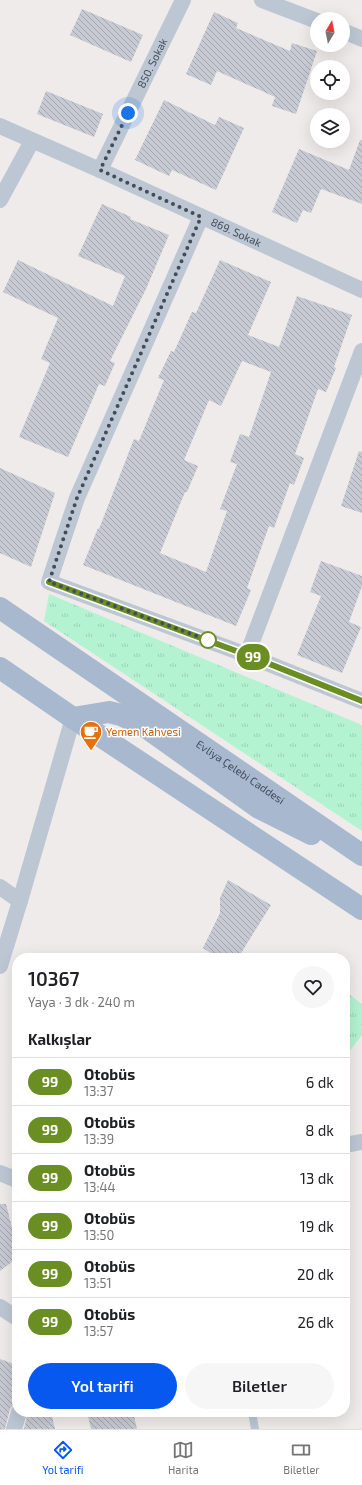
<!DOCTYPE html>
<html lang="tr">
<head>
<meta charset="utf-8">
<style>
  :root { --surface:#fff; --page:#f6f6f6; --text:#202124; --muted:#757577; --line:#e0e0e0; --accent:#0658ef }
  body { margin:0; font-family:"Exo 2",sans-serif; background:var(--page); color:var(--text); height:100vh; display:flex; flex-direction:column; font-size:15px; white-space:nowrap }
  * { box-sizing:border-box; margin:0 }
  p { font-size:13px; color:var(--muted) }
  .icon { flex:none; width:22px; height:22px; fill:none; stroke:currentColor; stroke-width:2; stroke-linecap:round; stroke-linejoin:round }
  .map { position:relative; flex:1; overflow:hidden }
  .sheet { position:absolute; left:12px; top:953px; width:338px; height:464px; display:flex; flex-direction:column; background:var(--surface); border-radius:16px; box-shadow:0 4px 16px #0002 }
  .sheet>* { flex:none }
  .badge { padding:0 8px; border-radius:13px; font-size:14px; line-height:26px }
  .needle { width:26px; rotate:10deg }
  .tools { position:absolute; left:310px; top:12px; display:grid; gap:8px }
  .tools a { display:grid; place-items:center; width:40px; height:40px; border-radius:50%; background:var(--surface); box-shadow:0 4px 16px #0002; font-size:20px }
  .you { position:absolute; width:20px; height:20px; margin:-10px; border:3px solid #fff; border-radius:50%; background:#1a73e8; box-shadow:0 0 0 6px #1a73e833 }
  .map>.badge { position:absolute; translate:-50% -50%; box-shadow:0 0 0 2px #fff }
  h2 { padding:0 16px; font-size:15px; line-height:36px }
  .round { display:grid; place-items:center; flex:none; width:42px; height:42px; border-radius:21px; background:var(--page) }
  .headline { display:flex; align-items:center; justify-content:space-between; height:68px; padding:0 16px }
  h1 { font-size:19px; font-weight:600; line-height:30px }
  .action { display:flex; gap:8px; margin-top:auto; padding:8px 16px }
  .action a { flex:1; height:46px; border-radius:24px; background:var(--accent); color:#fff; font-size:16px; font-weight:600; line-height:46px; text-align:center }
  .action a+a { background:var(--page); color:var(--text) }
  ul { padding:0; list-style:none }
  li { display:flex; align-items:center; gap:12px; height:48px; padding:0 16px; border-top:1px solid var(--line) }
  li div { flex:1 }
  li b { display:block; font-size:15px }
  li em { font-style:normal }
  li .badge { min-width:44px; font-weight:700; text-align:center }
  .tab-bar { display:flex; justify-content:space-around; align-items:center; height:56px; border-top:1px solid var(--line); background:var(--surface); font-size:11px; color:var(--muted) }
  .tab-bar a { display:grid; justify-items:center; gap:2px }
  .tab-bar .selected { color:var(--accent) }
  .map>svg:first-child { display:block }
</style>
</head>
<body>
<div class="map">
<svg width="362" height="1429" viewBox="0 0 362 1429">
  <defs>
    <pattern id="grass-tufts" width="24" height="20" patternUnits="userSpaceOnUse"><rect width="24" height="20" fill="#b3f3d1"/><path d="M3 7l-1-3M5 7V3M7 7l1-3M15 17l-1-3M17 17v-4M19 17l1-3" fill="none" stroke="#9bd2b6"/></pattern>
    <pattern id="building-back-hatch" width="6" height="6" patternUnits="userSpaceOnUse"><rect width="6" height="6" fill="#c7cad2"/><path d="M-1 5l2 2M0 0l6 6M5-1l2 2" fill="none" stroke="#a3a6ad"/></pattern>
  </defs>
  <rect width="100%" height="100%" fill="#efebeb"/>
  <path fill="url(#grass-tufts)" d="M49 594 362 725V831L44 621Z
    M345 991 362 1004V1035L345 1057Z"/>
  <path fill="url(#building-back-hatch)" fill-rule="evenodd" d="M82 9 143 35 131 62 70 35Z
    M214 12 238 23 236 28 290 51 292 43 317 51 296 114 272 106 275 97 217 71 211 85 186 74Z
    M46 91 103 114 94 137 37 114Z
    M164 100 215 125 219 117 244 128 216 190 172 170 169 176 135 160Z
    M360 140H362V204L321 189 311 213 303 210 297 223 272 212 299 149 349 170Z
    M102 204 131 217 130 219 169 235 146 289 110 361 115 363 105 386 99 384 68 457 19 437 50 363 41 359 58 318 3 292 18 260 113 306 125 276 78 256Z
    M220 260 271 282 248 335 279 347 297 296 352 315 334 367 336 368 326 392 318 389 295 454 304 458 294 485 290 483 274 528 269 526 247 588 251 590 236 626 83 565 98 528 99 529 134 439 139 441 164 380 158 378 171 351 174 352 192 312 196 313ZM242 361 271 372 249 437 240 434 230 462 237 464 220 509 227 511 206 572 160 553 185 492H187L198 466 184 460 209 400 221 406Z
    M359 451 362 452V513L341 506Z
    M0 468 55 493 31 567 0 553Z
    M321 561 362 576V586L349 622 361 627 342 673 297 655 321 596 310 592Z
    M228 880 271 905 238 958H218L203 948 220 913V898Z
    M0 1204H6L17 1247V1258L0 1271Z
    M0 1359 17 1365V1403L13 1405 10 1409 5 1429H0Z
    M28 1412H51L55 1429H24Z
    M87 1412H133L137 1429H91Z"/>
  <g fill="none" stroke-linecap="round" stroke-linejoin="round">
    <path stroke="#bdc7d3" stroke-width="8" d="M252 1412 255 1429"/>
    <g stroke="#bdc7d3" stroke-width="16">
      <path d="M262 0 317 21"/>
      <path d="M343 31 362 39"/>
      <path id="s1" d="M0 126 100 170 362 290"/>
      <path id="s2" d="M100 170 183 0"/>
      <path d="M0 200 32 141"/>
      <path d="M201 217 77 498 49 582 247 655 362 701"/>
      <path d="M247 655 362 351"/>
      <path d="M0 887 20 901"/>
      <path d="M0 966 20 901 73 718"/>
      <path d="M345 1145 362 1142"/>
      <path d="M0 1173 17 1180"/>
      <path d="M0 1307 17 1318"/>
      <path d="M14 1429 19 1412"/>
    </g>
    <g stroke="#a8b8cf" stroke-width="22">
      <path id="s3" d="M0 608 362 855"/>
      <path d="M0 668 73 718 362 909"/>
      <path d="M73 718 109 712 121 715 147 728 259 808 311 834"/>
    </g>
  </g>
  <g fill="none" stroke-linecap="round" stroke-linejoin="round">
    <g stroke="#fff" stroke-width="9">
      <path id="line" d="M49 582 247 655 362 701"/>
    </g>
    <use href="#line" stroke="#6b8e23" stroke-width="6"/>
    <path stroke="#424d5b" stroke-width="4" stroke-dasharray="0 7.2" d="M128 113 100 170 201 217 77 498 49 582 208 640"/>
  </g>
  <defs>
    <g id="cafe-pin" transform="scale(1.15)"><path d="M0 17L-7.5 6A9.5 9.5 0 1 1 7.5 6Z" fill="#e8710a" stroke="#fff"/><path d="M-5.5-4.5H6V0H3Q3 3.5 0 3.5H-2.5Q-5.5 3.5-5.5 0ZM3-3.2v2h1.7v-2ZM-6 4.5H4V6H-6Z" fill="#fff"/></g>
  </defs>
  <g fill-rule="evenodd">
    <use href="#cafe-pin" x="91" y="732"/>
  </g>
  <circle fill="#fff" stroke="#6b8e23" stroke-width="2" cx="208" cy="640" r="8"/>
  <g text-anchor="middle" stroke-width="3" stroke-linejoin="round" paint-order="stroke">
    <g font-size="11" fill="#424d5b" stroke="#fff">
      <text dy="4" stroke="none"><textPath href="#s2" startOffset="119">850. Sokak</textPath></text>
      <text dy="4" stroke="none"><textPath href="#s1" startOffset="259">869. Sokak</textPath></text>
      <text dy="4" stroke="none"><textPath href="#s3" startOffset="291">Evliya Çelebi Caddesi</textPath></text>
    </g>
    <g font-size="11" fill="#c56008" stroke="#fff" text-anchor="start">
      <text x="106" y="736">Yemen Kahvesi</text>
    </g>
  </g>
</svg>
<div class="tools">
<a><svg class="needle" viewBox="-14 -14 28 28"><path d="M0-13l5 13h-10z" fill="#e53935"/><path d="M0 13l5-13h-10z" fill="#757577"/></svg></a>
<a><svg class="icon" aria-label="locate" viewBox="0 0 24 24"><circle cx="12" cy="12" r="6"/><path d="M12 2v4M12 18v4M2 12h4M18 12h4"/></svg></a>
<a><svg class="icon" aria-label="layers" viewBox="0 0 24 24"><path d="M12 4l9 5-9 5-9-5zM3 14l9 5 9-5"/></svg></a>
</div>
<div class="you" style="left:128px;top:113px"></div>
<b class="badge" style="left:253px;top:657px;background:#6b8e23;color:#fff">99</b>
<section class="sheet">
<div class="headline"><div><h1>10367</h1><p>Yaya · 3 dk · 240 m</p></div><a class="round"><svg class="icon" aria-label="heart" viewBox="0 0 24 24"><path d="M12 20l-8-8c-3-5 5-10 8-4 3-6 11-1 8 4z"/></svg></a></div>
<h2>Kalkışlar</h2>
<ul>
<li><span class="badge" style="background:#6b8e23;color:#fff">99</span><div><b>Otobüs</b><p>13:37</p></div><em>6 dk</em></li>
<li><span class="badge" style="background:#6b8e23;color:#fff">99</span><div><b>Otobüs</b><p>13:39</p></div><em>8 dk</em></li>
<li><span class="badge" style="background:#6b8e23;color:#fff">99</span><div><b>Otobüs</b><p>13:44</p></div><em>13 dk</em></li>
<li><span class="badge" style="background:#6b8e23;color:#fff">99</span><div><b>Otobüs</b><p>13:50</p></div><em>19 dk</em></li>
<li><span class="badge" style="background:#6b8e23;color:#fff">99</span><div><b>Otobüs</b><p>13:51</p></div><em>20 dk</em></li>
<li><span class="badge" style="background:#6b8e23;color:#fff">99</span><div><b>Otobüs</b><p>13:57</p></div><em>26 dk</em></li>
</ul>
<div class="action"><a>Yol tarifi</a><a>Biletler</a></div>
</section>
</div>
<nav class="tab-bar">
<a class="selected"><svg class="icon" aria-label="directions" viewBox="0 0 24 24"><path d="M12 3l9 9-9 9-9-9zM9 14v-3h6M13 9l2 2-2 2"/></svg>Yol tarifi</a>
<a><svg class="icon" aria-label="map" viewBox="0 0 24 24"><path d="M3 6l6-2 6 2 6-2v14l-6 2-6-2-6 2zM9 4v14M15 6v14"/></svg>Harita</a>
<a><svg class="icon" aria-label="tickets" viewBox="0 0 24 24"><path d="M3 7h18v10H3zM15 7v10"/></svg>Biletler</a>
</nav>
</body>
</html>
